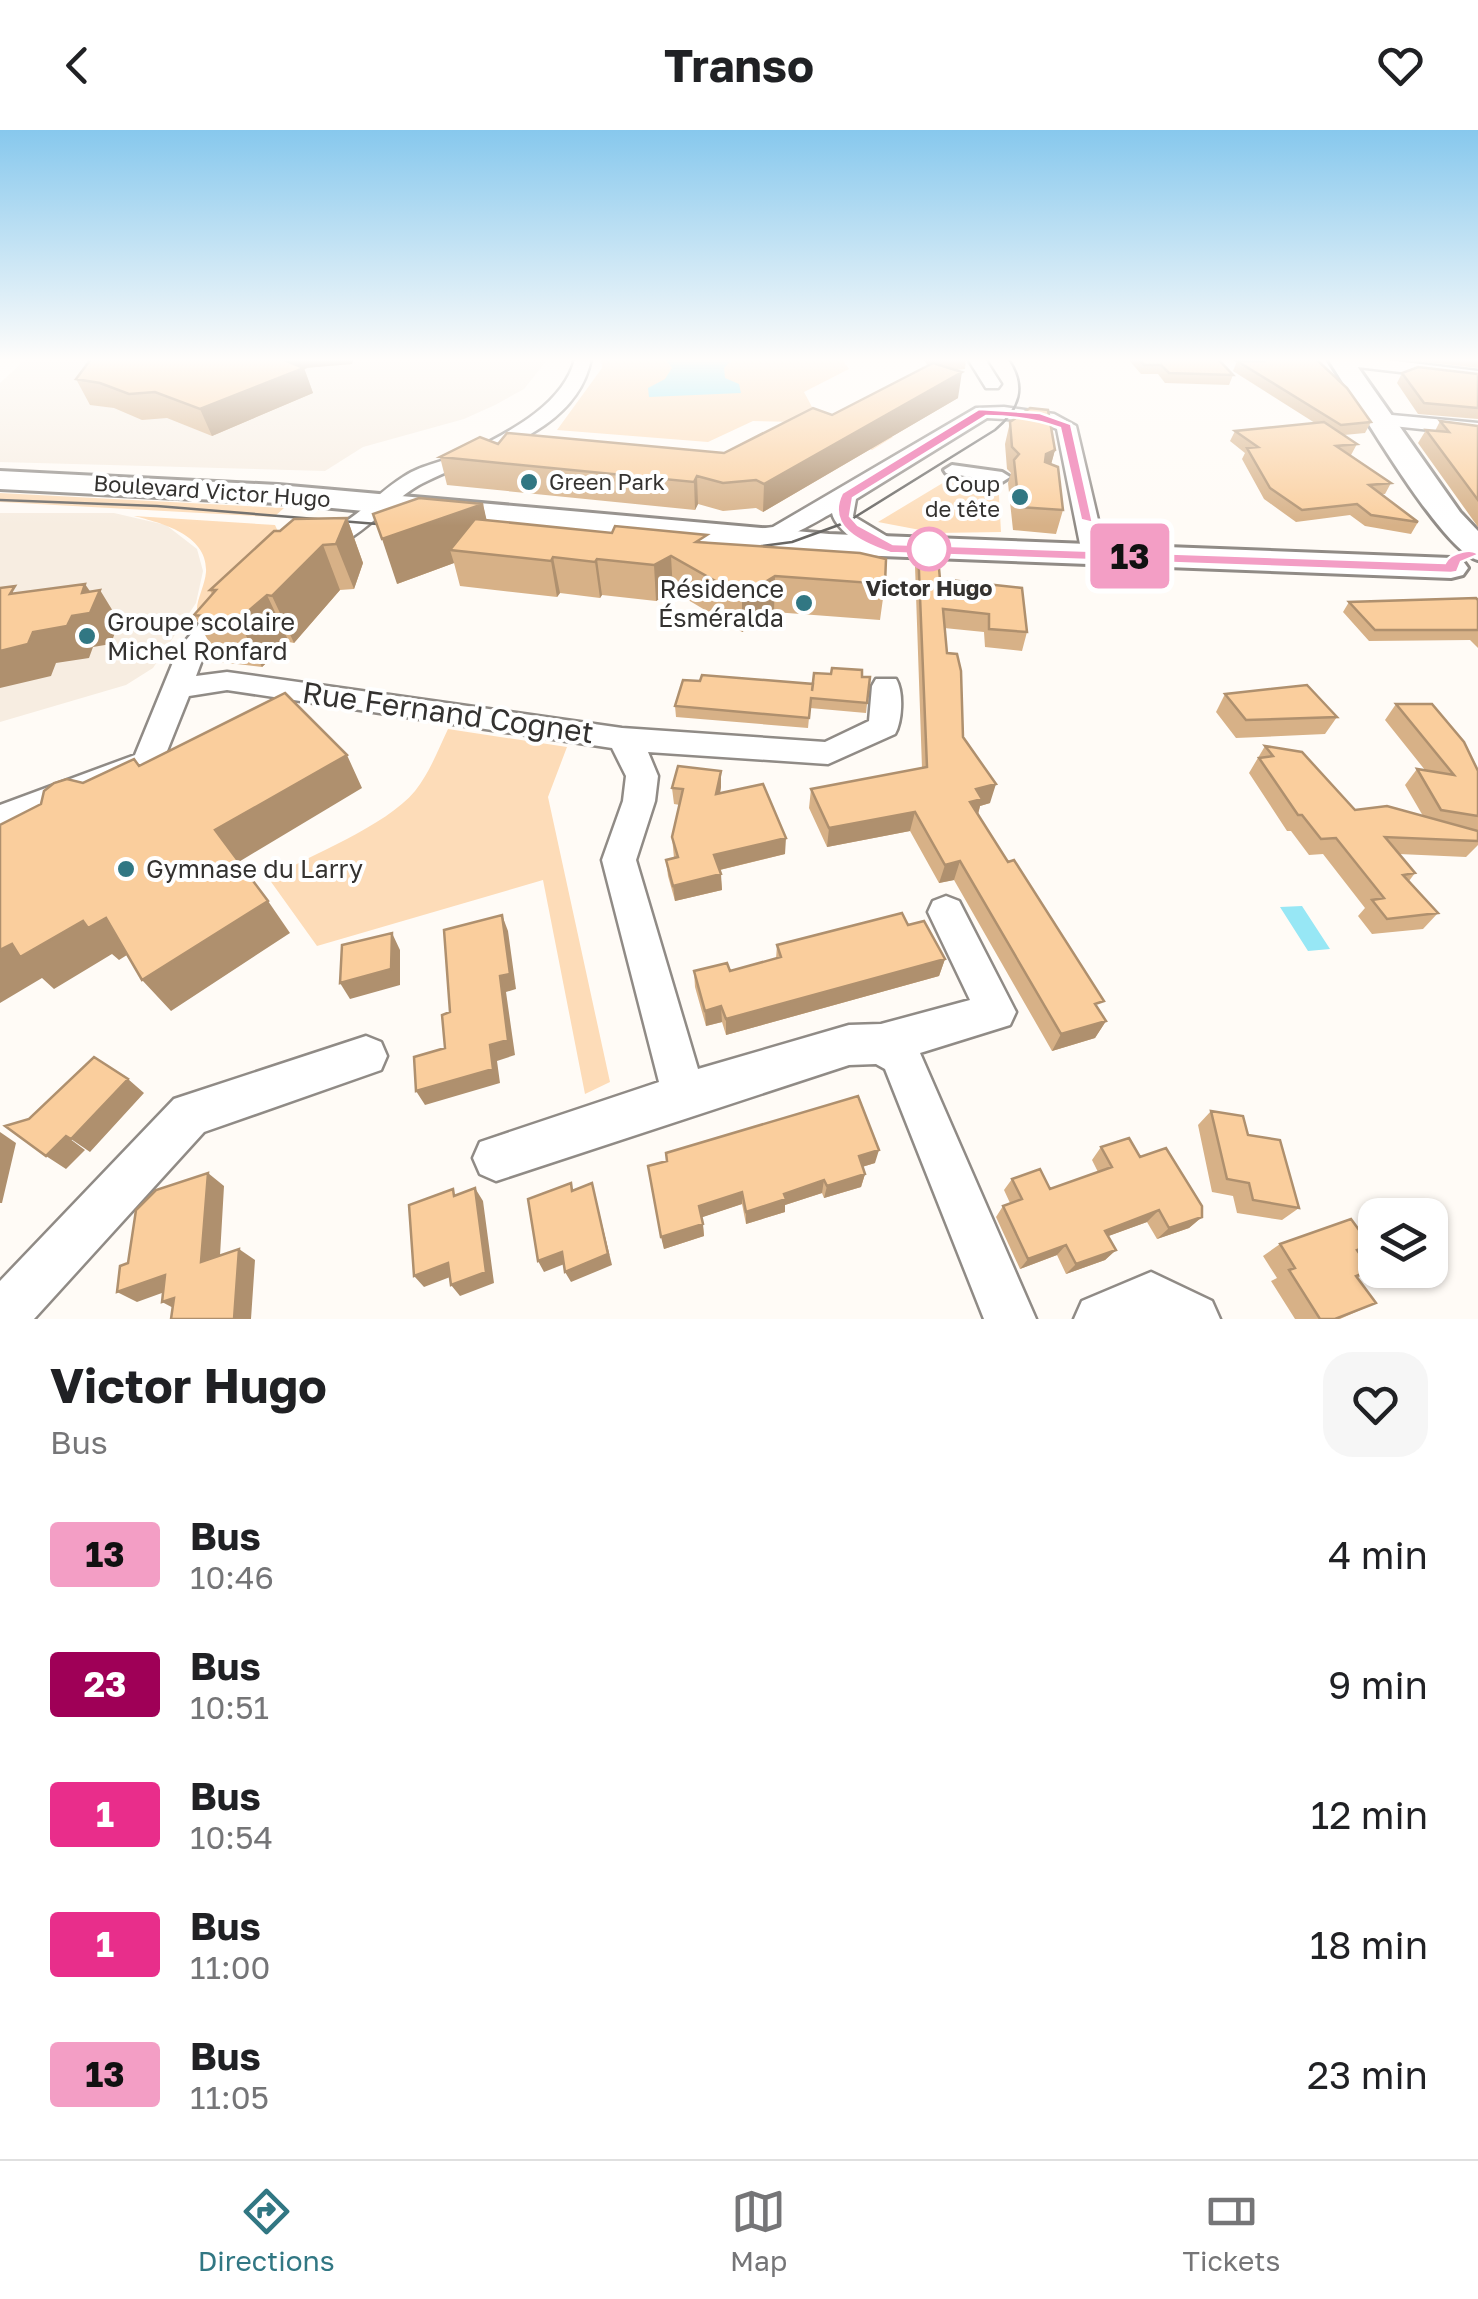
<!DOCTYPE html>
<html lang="en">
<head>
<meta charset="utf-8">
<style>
  :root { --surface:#fff; --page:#f6f6f6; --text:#202124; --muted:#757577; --line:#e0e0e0; --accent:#317783 }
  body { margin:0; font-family:"Golos Text",sans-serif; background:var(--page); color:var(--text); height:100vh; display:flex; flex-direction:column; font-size:38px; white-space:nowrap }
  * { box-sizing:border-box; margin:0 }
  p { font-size:32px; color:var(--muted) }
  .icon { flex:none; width:55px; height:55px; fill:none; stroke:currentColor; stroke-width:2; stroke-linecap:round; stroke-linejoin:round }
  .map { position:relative; height:1189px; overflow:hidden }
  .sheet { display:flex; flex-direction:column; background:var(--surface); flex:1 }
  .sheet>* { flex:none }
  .badge { padding:0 20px; border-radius:8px; font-size:35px; line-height:65px }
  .controls { position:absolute; left:1358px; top:1068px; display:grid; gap:20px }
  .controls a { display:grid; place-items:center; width:90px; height:90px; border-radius:20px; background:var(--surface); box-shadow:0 2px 8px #0004; font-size:50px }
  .map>.badge { position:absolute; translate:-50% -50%; box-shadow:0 0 0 5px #fff }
  .round { display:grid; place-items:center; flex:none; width:105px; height:105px; border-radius:30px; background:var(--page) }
  .summary { display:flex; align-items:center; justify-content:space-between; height:170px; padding:0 50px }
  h1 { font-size:48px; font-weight:700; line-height:75px }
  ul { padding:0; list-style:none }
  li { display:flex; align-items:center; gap:30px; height:130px; padding:0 50px }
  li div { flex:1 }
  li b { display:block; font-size:38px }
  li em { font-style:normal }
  li .badge { min-width:110px; font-weight:700; text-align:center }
  header { display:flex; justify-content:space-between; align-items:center; height:130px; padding:0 50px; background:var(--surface); font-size:45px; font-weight:700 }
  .tab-bar { display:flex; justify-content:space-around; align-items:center; height:140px; border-top:2px solid var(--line); background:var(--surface); font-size:28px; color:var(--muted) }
  .tab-bar a { display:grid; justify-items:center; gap:5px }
  .tab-bar .active { color:var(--accent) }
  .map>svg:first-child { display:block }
</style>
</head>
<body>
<header><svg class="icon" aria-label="back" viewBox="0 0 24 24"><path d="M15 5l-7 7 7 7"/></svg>Transo<svg class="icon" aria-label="heart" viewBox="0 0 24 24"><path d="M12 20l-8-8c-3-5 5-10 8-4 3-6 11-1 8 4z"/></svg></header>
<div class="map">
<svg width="1478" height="1189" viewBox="0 0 1478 1189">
  <rect width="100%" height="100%" fill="#fffbf6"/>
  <path fill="#f7ede1" d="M26 229H548L524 259 495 275 464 289 363 317 325 341 0 332V253Z
    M0 383H114L166 395 197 419 203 441 196 473 153 538 126 555 0 592Z"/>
  <path fill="#fddcb8" d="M601 229H842L849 239 804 262 812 277 893 307 872 320 797 292 753 291 708 312 557 300 602 238Z
    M956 345 998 349 1001 402 936 403 878 392Z
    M0 363 284 378 274 387 0 372Z
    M134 386 275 395 280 406 197 480C196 472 205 455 206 442 208 405 162 393 134 386Z
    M448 599 567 617 548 667 610 952 585 964 543 750 317 816 269 749C311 724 385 697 415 661 430 642 438 620 448 599Z"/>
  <path fill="#97e7f5" d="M665 229 732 230 724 238 725 248 739 254 741 263 649 267 648 258 665 249 672 238Z
    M1302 776 1330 819 1308 821 1280 777Z"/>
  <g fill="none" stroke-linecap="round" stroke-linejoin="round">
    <g stroke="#908b86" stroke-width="6">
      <path id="pedestrian" d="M952 335 1002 342 1010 347 1002 352 946 343 944 340Z"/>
    </g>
    <g stroke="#908b86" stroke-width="5">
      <path id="minor" d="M575 229H591C576 305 481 323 423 353 389 369 346 430 305 420L301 415C310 405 323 404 335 398 360 385 379 362 403 347 424 333 452 330 475 319 513 300 564 273 575 229Z
        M968 229H985L1001 254 998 258H986Z
        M1379 229 1478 241V251L1340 235 1332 230Z
        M1004 277 1054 284 1076 296 1106 424 1102 429H1086L1082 424 1057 299 1037 291 987 288 856 369 853 386 898 413 902 418 898 423C877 428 836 403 832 383 810 395 758 429 735 407L739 402 773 397 976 278Z
        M1381 284 1478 293V305L1374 294 1372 290Z
        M231 463 244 471 205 522 196 546 227 542 622 598 825 612 869 591 872 556 876 549H896C904 562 902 592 895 604L828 634 648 622 658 646 655 671 636 730 698 939 849 895 881 894 970 870 928 782 933 771 946 766 959 771 1016 882 1010 895 920 923 1036 1189H984L885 939 876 934 849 935 496 1051 480 1044 473 1028 480 1012 659 952 602 730 623 671 626 646 612 618 227 560 189 566 159 641 0 701V675L135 625 178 520 222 466Z
        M366 906 381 912 387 926 381 940 204 1002 34 1189H0V1151L174 969Z
        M1151 1142 1212 1171 1220 1189H1074L1082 1171Z"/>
    </g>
    <g stroke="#908b86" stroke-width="6">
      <path id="secondary" d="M1328 229H1352L1460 382 1478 401V430C1441 421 1354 268 1328 229Z
        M0 341 278 355 829 404 1451 428 1463 431 1468 438 1463 445 1451 448 829 424 278 373 0 359Z"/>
    </g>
    <use href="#pedestrian" fill="#fff" fill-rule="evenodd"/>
    <use href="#minor" fill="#fff" fill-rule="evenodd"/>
    <use href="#secondary" fill="#fff" fill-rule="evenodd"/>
    <path stroke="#696764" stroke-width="2.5" d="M0 370 157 376 402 396
      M731 420 792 412 847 392 995 300C1020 279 1028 257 1009 229"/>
  </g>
  <path fill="#d7b187" d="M91 229H353L352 234 304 238 313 263 212 306 167 288 142 290 114 278 90 275 76 249Z
    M923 229H966L965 239 955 240 958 268 763 382 756 378 723 381 698 374 695 380 447 355 440 327 498 314 724 323 832 285 928 236Z
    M1128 229H1218L1233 245 1229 255 1165 253 1158 244H1141Z
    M1254 229H1316L1371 292 1365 303 1344 305 1357 314 1351 325H1350L1391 353 1385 364H1382L1418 392 1411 404 1365 396 1350 385 1296 392 1264 369 1242 329 1245 323 1230 311 1235 301 1315 293 1233 241 1237 231H1255Z
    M1400 229H1478V238Z
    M1402 243 1478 244V289L1418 284 1397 253Z
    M1440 291 1478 296V397L1418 313 1426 300 1435 301Z
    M1010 292 1055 320 1051 334 1063 380 1056 404 1013 400 1008 353 1011 343 1007 339 1005 314Z
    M483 374 486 390 708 412 885 454 880 490 774 482 742 502 673 461 656 471 602 465 600 468 560 463 557 467 460 456 454 433 397 454Z
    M347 388 363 433 354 459 340 460 294 513 289 512 262 537 220 532 194 485 212 464 210 460 280 401Z
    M918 418 940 449 1027 502 1022 521 985 517 984 502 944 498 947 523 963 607 990 673 980 676 978 684 1106 891 1095 908 1052 921 954 750 939 753 910 701 827 717 809 678 811 659 922 638 915 436Z
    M1478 470V518L1470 510 1369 511 1343 482 1349 472Z
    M862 547H870L866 583 810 578 808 598 676 587 675 576 700 551 813 554Z
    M1225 564 1337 587 1325 604 1236 608 1216 582Z
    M1396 574 1478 641V715L1466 727 1399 724 1415 743 1409 751 1438 783 1423 799 1372 804 1358 786 1365 778 1323 724 1309 725 1291 701H1287L1249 643 1265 616 1355 680 1423 686 1405 655 1417 639 1425 640 1385 590Z
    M721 657 720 663 785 724 720 740 722 760 675 771 668 746 666 730 674 728 672 707 680 675 674 674 672 658Z
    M908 795 945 829 939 846 726 905 722 892 706 896 695 857 694 841H730L776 829 777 815Z
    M1211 981 1299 1078 1282 1090 1237 1083 1233 1066 1212 1062 1198 995Z
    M1101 1017 1140 1027 1202 1087 1189 1098 1157 1109 1147 1092 1108 1106 1116 1120 1105 1130 1066 1144 1057 1125 1020 1139 996 1087 1003 1076 1010 1073 1004 1060 1012 1049 1050 1059 1098 1042 1092 1030Z
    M875 1033 862 1037 865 1044 861 1057 824 1068 822 1063 785 1075V1082L746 1094 742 1074 702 1087 704 1106 664 1119 648 1036Z
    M1280 1114 1358 1122 1371 1140 1357 1148 1376 1173 1340 1189H1295L1271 1151 1277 1148 1263 1126Z"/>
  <path fill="#af906e" d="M253 229H353L352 234 304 238 313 263 212 306 200 279Z
    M962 242 958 268 763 382 764 354Z
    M1055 320 1049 342 1040 346 1046 324Z
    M697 346 698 374 695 380 694 352Z
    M483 374 493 418 450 420 454 433 397 454 382 409Z
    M347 388 363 433 354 459 336 414Z
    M323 415 340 460 294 513 272 466Z
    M671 426 673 461 656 471 654 435Z
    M553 427 560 463 557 467 551 431Z
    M597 429 602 465 600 468 595 432Z
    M775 446 774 482 742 502V466Z
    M85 454 96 470 100 460 119 491 111 514 93 517 89 528 56 533 51 546 0 558V521L33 502 82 463Z
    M267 465 289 512 262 537 238 490Z
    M347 625 362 658 237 733 215 700Z
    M721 641V657L717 680 716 664Z
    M996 654 990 673 980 676 977 688 970 672 976 659Z
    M915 682 910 701 827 717 829 698Z
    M786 708 785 724 715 741 714 725Z
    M960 731 954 750 939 753 945 735Z
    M721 744 722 760 675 771 673 756Z
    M268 771 290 803 171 881 142 850Z
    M502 785 508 801 516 859 506 862 515 925 497 931 500 953 425 975 416 961 490 915 500 846Z
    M106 788 135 820 119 830 112 824 54 859 42 848 0 873V820L12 814 83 791Z
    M392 803 400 820V855L350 869 340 853Z
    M945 829 939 846 726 905V889Z
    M721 876 722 892 706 896 705 881Z
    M1106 891 1095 908 1052 921 1061 904Z
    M128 949 144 963 90 1022 71 1009Z
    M0 1002 16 1013 2 1073H0Z
    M66 1006 85 1020 66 1039 46 1026Z
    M879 1020 875 1033 855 1039 859 1026Z
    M208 1043 224 1056 219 1143 201 1132Z
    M865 1044 861 1057 824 1068 827 1056Z
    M824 1050 822 1063 785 1075V1082L746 1094V1082L784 1064Z
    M592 1053 612 1135 571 1152 565 1142Z
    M475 1058 483 1071 494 1153 460 1166 451 1155Z
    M742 1062V1074L700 1088 699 1076Z
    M1159 1080 1147 1092 1095 1111 1105 1101Z
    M1202 1087 1189 1098 1157 1109 1169 1098Z
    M703 1094 704 1106 664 1119 661 1107Z
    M1066 1115 1057 1125 1020 1139 1028 1129Z
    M239 1119 255 1130 251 1189H234Z
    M1116 1120 1105 1130 1066 1144 1076 1134Z
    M562 1122 567 1133 544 1142 538 1131Z
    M448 1133 458 1144 424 1157 414 1146Z
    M165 1145 184 1155 137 1172 117 1162Z
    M174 1168 181 1182 162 1172Z"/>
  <path fill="#face9d" stroke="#af906e" stroke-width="2.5" d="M91 229H282L304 238 200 279 155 262 129 264 100 253 76 249Z
    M1139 229H1218L1233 245 1169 243 1161 235H1144Z
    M1263 229H1316L1347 258 1371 292 1341 295 1237 231H1264Z
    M933 233 962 242 764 354 756 350 723 353 697 346 694 352 440 327 480 307 498 314 507 303 724 323 813 278 832 285Z
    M1418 237 1478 244V278L1424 273 1402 243Z
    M1030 278 1048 280 1055 320 1046 324 1045 332 1058 337 1063 380 1019 377 1014 330 1019 324 1012 317 1010 292Z
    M1440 291 1478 296V370L1426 300 1449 302Z
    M1324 292 1357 314 1336 316 1391 353 1369 355 1418 392 1371 385 1357 374 1302 380 1270 358 1247 318 1258 317 1235 301Z
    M419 368 483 374 382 409 373 384Z
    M347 388 336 414 323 415 272 466 267 465 238 490 194 485 216 460H210L274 401H280L294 389Z
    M475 389 612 403 615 396 707 405 696 412 860 423 886 429 885 454 775 446 742 466 671 426 654 435 597 429 595 432 553 427 551 431 450 420Z
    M937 417 940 449 1022 458 1027 502 989 499V484L943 479 947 523 957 524 961 541 963 607 996 654 976 659 982 669 970 672 1008 732 1014 730 1104 871 1095 874 1106 891 1061 904 960 731 945 735 915 682 829 698 811 659 927 637 918 418Z
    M85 454 82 463 100 460 90 483 72 486 67 496 33 502 28 514 0 521V458L15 456 10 464Z
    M1476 468 1478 470V500H1375L1349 472Z
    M832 538 862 540V547H870L867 573 811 568 809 588 675 576 683 550 700 551 702 545 813 554 812 561 814 543 831 544Z
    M1307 555 1337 587 1246 590 1225 564Z
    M285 563 347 625 215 700 268 771 142 850 106 788 88 798 83 791 20 827 12 814 0 820V695L41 674 44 661 54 653 67 649 83 653 134 629 139 636Z
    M1396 574H1432L1464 612 1478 641V686L1441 680 1417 639 1454 645Z
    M1265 616 1302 622 1355 680 1387 676 1478 701V711L1385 707 1415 743 1403 745 1438 783 1387 789 1372 770 1384 768 1336 708 1321 709 1302 685H1298L1259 628 1273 626Z
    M678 636 721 641 716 664 763 654 786 708 714 725 721 744 673 756 666 730 678 727 672 707 683 659 672 658Z
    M902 783 908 795 924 791 945 829 726 889 721 876 705 881 694 841 727 833 730 841 781 827 777 815Z
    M502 785 510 844 500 846 508 910 490 915 493 939 416 961 414 927 445 918 442 885 450 882 444 800Z
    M392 803 391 839 340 853 342 815Z
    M94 927 128 949 71 1009 66 1006 46 1026 5 996 29 989Z
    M858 966 879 1020 859 1026 865 1044 827 1056 824 1050 784 1064 786 1069 746 1082 742 1062 699 1076 703 1094 661 1107 648 1036 667 1031 666 1023Z
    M1211 981 1243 986 1248 1005 1280 1010 1299 1078 1253 1070 1249 1053 1227 1049Z
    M1129 1008 1140 1027 1166 1018 1202 1076V1087L1169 1098 1159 1080 1105 1101 1116 1120 1076 1134 1066 1115 1028 1129 1003 1076 1022 1069 1012 1049 1040 1039 1050 1059 1112 1037 1101 1017Z
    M208 1043 201 1132 239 1119 234 1189H171L174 1168 162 1172 165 1145 117 1162 120 1136 128 1133 136 1080 156 1060Z
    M571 1053 572 1061 592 1053 608 1124 565 1142 562 1122 538 1131 528 1069Z
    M475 1058 486 1142 451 1155 448 1133 414 1146 409 1075 453 1059 454 1066Z
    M1351 1089 1370 1115 1357 1120 1371 1140 1356 1146 1376 1173 1335 1189H1320L1289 1140 1295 1138 1280 1114Z"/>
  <linearGradient id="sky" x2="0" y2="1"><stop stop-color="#87c8ed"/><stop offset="0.58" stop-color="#fffdfb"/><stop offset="1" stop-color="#fffdfb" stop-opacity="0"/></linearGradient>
  <rect width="1478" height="396" fill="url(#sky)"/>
  <path fill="#f39ec5" stroke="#fff" stroke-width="2.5" d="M979 279 1040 283 1071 294 1093 393 1081 390 1060 298C1036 289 1012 286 986 286L853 368 850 386 858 395 893 414 1445 433C1451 421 1476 417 1478 425L1461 432 1457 442 1451 443 890 423C861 413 825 397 842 363Z"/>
  <g fill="#317783" stroke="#fff" stroke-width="4">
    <circle cx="529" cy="352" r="10"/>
    <circle cx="1020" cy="367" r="10"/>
    <circle cx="804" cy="473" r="10"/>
    <circle cx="87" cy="506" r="10"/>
    <circle cx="126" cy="739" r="10"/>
  </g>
  <circle fill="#fff" stroke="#f39ec5" stroke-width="5" cx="929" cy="419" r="20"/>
  <g text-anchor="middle" stroke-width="8" stroke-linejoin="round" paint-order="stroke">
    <g font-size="22" fill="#343230" stroke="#fff" text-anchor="start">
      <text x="549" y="360">Green Park</text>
      <text x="1000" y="362" text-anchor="end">Coup<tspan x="1000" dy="25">de tête</tspan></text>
    </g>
    <g font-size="22" fill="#343230" stroke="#fff">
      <text transform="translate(212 361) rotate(4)" y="8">Boulevard Victor Hugo</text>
    </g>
    <g font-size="22" font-weight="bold" fill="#343230" stroke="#fff">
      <text x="929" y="466">Victor Hugo</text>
    </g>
    <g font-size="25" fill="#343230" stroke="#fff" text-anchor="start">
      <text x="784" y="468" text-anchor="end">Résidence<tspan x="784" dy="29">Ésméralda</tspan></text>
      <text x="107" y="501">Groupe scolaire<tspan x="107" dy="29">Michel Ronfard</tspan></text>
      <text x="146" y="748">Gymnase du Larry</text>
    </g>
    <g font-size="30" fill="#343230" stroke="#fff">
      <text transform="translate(448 583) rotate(8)" y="10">Rue Fernand Cognet</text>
    </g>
  </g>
</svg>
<div class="controls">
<a><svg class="icon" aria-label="layers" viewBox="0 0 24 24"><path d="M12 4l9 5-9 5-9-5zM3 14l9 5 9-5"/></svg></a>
</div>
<b class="badge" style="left:1130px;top:426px;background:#f39ec5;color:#111">13</b>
</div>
<section class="sheet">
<div class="summary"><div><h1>Victor Hugo</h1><p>Bus</p></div><a class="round"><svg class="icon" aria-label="heart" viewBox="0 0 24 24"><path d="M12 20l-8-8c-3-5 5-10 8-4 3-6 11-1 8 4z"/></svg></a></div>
<ul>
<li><span class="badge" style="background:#f39ec5;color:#111">13</span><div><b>Bus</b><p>10:46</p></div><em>4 min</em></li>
<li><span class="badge" style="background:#9f0057;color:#fff">23</span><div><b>Bus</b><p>10:51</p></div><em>9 min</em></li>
<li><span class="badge" style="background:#e92d8b;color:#fff">1</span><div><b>Bus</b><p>10:54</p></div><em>12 min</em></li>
<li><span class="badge" style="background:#e82e8b;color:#fff">1</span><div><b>Bus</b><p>11:00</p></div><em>18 min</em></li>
<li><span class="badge" style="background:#f39ec5;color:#111">13</span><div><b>Bus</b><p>11:05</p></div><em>23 min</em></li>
</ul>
</section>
<nav class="tab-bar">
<a class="active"><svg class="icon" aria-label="directions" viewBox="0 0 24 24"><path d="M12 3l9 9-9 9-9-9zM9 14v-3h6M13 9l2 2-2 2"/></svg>Directions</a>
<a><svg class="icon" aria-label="map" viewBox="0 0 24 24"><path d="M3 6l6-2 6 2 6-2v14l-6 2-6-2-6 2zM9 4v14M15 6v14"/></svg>Map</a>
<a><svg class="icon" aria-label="tickets" viewBox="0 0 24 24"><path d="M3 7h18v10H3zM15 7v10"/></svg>Tickets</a>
</nav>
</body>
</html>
